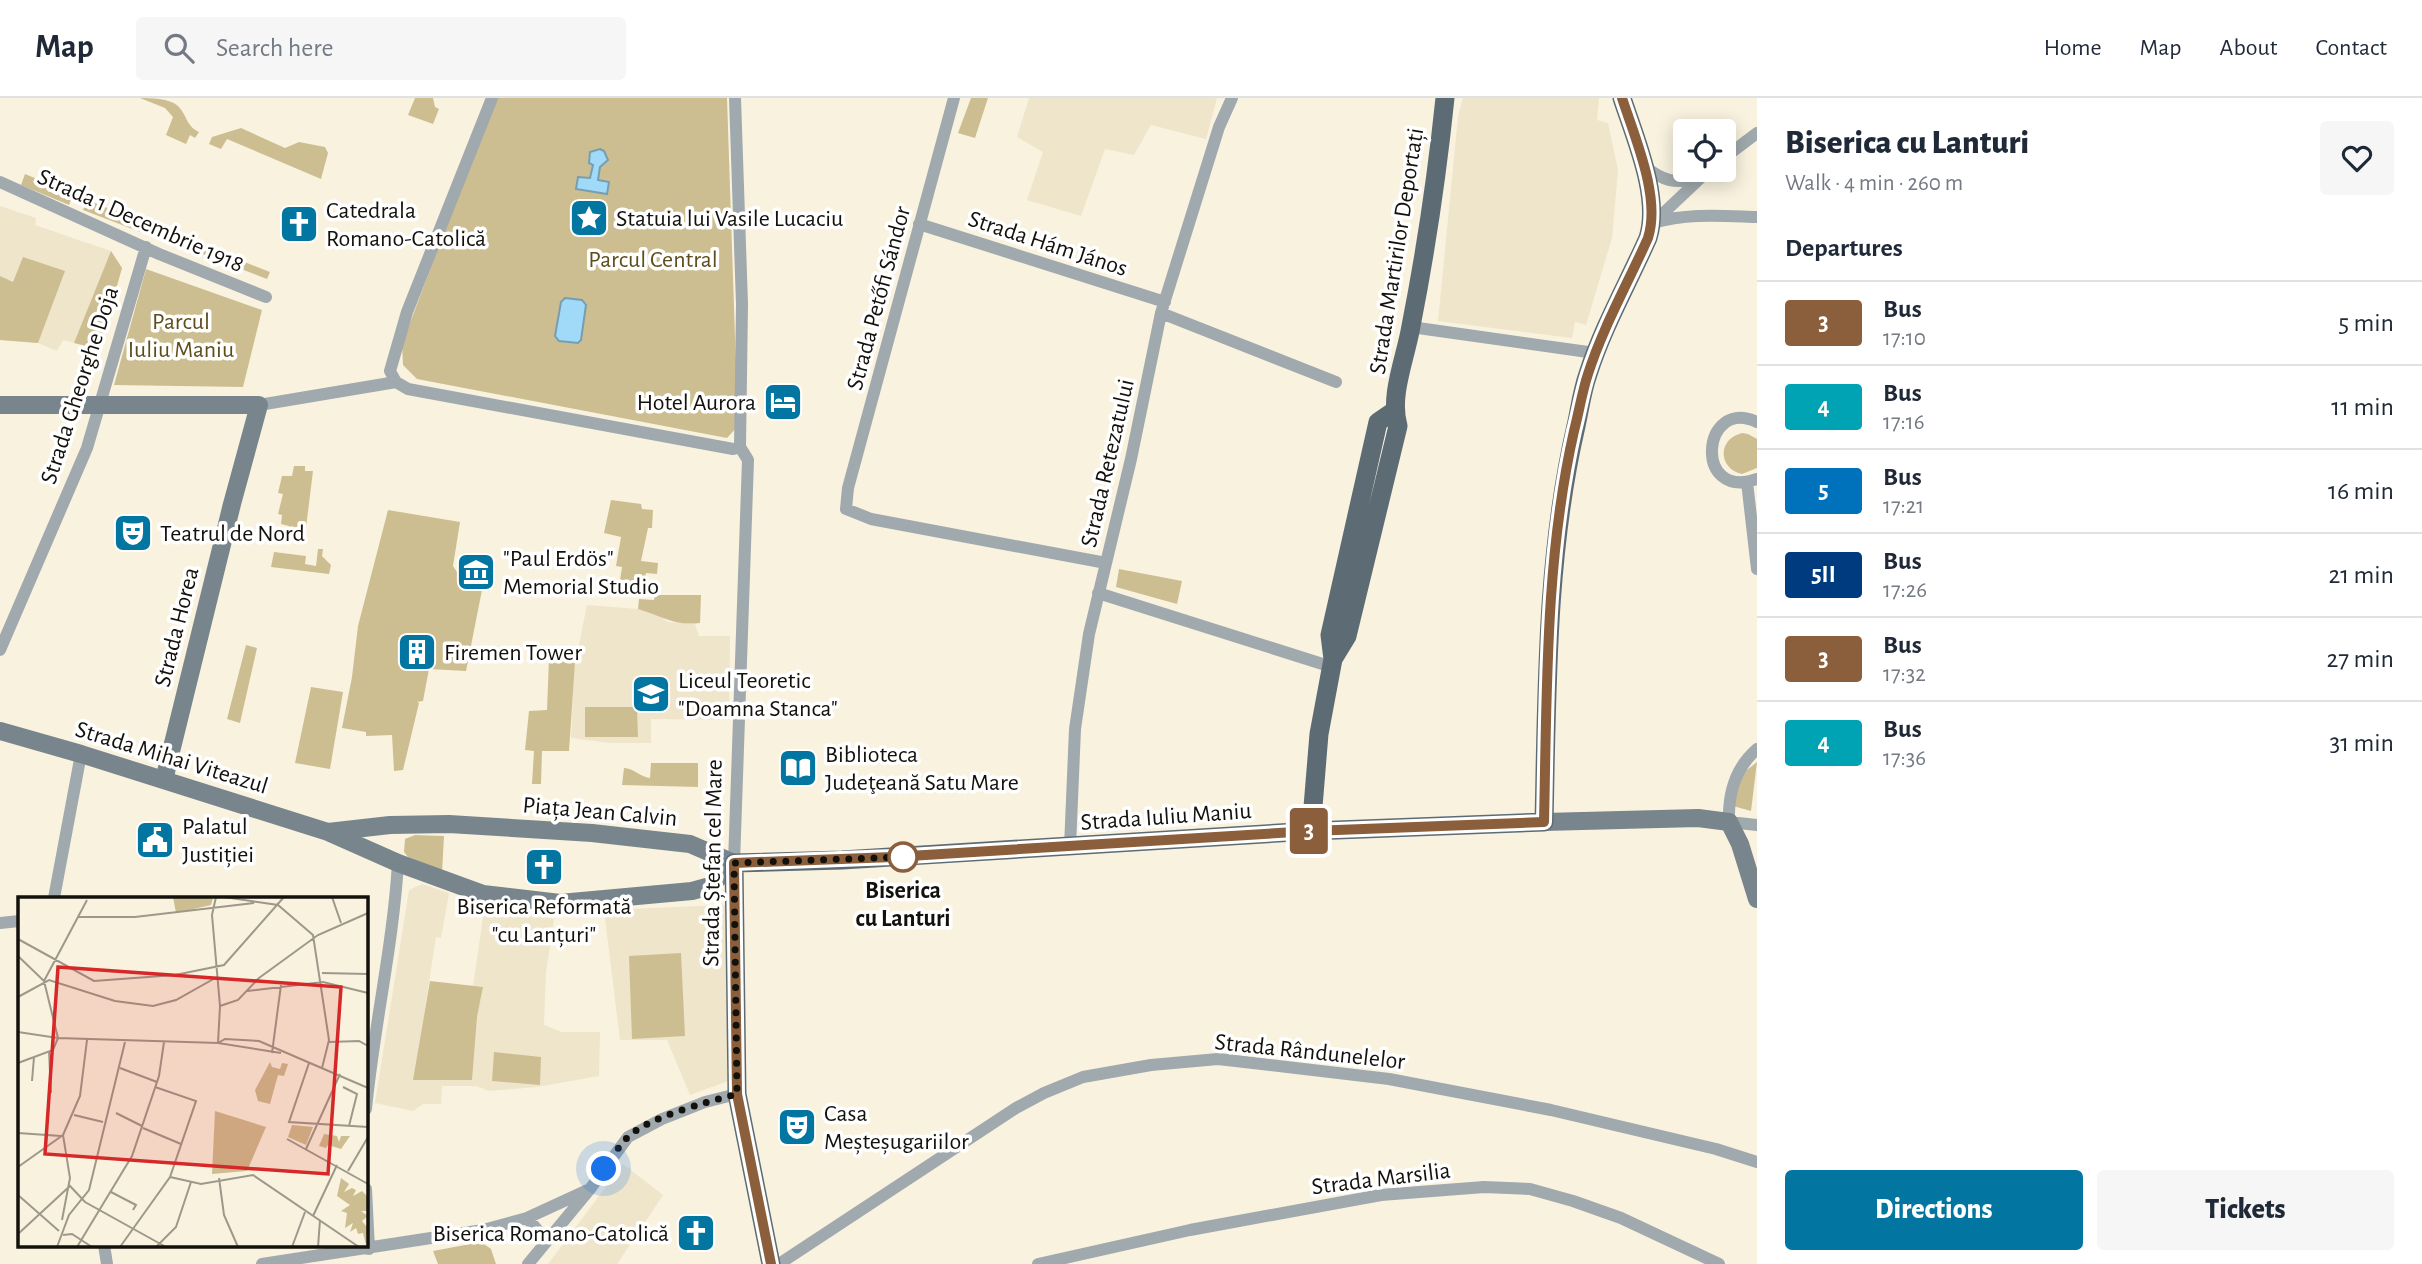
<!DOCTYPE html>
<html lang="en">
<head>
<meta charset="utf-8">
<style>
  :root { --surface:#fff; --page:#f6f6f7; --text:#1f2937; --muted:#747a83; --line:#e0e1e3; --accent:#0276a0 }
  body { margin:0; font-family:"Alegreya Sans",sans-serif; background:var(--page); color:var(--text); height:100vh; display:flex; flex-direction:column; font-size:26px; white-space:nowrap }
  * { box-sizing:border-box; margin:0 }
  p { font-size:23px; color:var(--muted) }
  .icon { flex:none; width:38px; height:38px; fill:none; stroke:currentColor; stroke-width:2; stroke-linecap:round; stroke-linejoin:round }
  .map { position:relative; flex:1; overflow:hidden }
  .panel { display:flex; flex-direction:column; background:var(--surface); width:665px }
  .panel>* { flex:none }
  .badge { padding:0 14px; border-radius:5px; font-size:24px; line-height:46px }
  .buttons { position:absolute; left:1673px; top:21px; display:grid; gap:14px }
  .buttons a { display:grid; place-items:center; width:63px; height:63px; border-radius:7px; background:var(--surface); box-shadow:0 4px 18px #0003; font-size:35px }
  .you { position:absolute; width:35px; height:35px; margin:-18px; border:5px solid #fff; border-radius:50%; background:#1a73e8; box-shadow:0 0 0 10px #1a73e833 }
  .map>.badge { position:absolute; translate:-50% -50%; box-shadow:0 0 0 4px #fff }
  h2 { padding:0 28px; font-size:26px; line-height:63px }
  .round { display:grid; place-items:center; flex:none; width:74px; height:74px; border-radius:7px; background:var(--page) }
  .summary { display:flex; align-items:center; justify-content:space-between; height:119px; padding:0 28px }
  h1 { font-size:33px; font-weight:800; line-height:52px }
  .action { display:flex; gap:14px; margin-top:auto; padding:14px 28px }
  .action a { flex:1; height:80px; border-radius:7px; background:var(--accent); color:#fff; font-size:28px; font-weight:800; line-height:80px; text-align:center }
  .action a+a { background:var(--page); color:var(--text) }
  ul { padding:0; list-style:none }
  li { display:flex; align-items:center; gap:21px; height:84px; padding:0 28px; border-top:2px solid var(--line) }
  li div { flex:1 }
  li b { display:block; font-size:26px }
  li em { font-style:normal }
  li .badge { min-width:77px; font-weight:700; text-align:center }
  header { display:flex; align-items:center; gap:42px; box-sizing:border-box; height:98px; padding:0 35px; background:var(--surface); border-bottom:2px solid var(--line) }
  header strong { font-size:33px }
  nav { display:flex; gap:38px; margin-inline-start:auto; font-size:24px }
  .search { width:490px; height:63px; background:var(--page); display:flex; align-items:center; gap:18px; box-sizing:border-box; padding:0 24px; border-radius:7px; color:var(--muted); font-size:26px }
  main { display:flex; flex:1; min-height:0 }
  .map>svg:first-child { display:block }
</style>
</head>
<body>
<header>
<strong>Map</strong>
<div class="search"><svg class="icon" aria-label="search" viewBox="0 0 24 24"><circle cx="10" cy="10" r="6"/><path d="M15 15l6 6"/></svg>Search here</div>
<nav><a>Home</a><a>Map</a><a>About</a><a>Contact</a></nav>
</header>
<main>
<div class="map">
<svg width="1757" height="1166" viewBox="0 0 1757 1166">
  <rect width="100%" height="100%" fill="#f9f2df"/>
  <path fill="#efe5cb" d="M1029 0H1217L1206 41 1151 27 1134 57 1105 51 1081 118 1027 102 1043 54 1017 39Z
    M1463 0H1599L1597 22 1608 25 1618 72 1612 140 1586 227 1575 224 1572 240 1438 223 1458 19Z
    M0 108 36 120 35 127 111 153 122 170 99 251 63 242 57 253 38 245 0 242Z
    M587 507 638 511 657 516 668 524 695 526 699 538H730L729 622 651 621V645H610L571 640 574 571Z
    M422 786 449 795 441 840 436 839 414 982 477 919 483 889 473 888 485 806 554 821 546 874 544 927 562 934H600L599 978 537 989 489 993 476 988H442L441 1006H423L413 1013 375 1005 409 792Z
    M725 807 728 983 690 997 667 942H620L604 812Z
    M623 1066 663 1097 617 1166H548Z"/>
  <path fill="#cdbe91" d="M140 0C151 0 169 0 178 8 187 17 186 28 199 34L195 40 190 37 186 46 166 37 173 19 165 10Z
    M415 0H433L435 9 439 11 433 26 408 17Z
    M495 0H727L738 328 727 340 417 281 403 267 402 246Z
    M971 0H988L975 40 958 35Z
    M241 30 285 50 299 44 325 49 328 55 321 81 227 41 221 51 209 46 212 39Z
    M25 76 73 96 69 107 21 87Z
    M87 102 147 125 143 135 83 112Z
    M172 136 270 174 267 181 169 143Z
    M111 153 122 170 99 251 74 245Z
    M23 159 65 173 38 245 0 242V178L13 184Z
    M146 171 262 212 243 289 114 287Z
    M1742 335 1748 336 1757 341V370L1742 376C1718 371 1717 341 1742 335Z
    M294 368H305V373H313L304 446 285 443 289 428 281 426 282 417 278 416 283 396 278 395 282 378H292Z
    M611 402 641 406 642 411 653 412 652 430H648L641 463 658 465 657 476 646 475 644 485 620 482 622 469 616 468 621 439 604 435Z
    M388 412 460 424 453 468 463 483 483 487 466 573 429 571 423 603 417 604 419 605 403 672 394 673 392 637 366 638V634L342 630 352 579 358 528Z
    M318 451H323L322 458 331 467 329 476 271 469 274 454 306 458 305 466 316 468Z
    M1119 471 1182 483 1177 506 1116 489Z
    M655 497H701L700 525C673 528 662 518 638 511L639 501 654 502Z
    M246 547 257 550 240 625 227 621Z
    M549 561 575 564 569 653H542L541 686H532L534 653 525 652 529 613 547 612Z
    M311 589 343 594 330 671 295 665Z
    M585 609H637L638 639H585Z
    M1757 664 1751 713 1733 708 1743 675Z
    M651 665H698V689L622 687 624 670C634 670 640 679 650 680Z
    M415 737 444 738 442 775 408 759 404 754 405 741Z
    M681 855 685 938 632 941 629 858Z
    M430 883 483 889 477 919 472 982H413Z
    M494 954 541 959 540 987 492 983Z
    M481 1144 491 1151 496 1166H438L433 1153Z"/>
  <path fill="#a1daf9" stroke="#769eb2" stroke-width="2" d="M600 51 604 53 608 62 600 69 598 82 609 84 607 96 576 91 578 79 590 80 593 67 589 65 590 54Z
    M565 200 582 202 586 207 581 242 578 245 559 243 555 238 561 204Z"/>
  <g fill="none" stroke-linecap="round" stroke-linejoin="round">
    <path stroke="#a0a9ad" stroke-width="12" d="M492 0 407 214 390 273 396 284 408 291 733 351 740 349
      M954 0 848 390 846 411 871 421 1106 465
      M1724 60 1757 35
      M1644 68C1662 82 1675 87 1697 80
      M0 84 159 156 266 199
      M1655 123 1709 72
      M1653 125C1687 115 1722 118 1757 119
      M919 126 1165 204
      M1161 215 1336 284
      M1411 229 1595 255
      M259 307 396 284
      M1757 324C1701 298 1693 404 1757 381
      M1747 384 1757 471
      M1098 495 1332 569
      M0 552 87 350 146 149
      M1757 651C1735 670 1728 696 1729 724L1757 727
      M1070 749 1075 631 1089 536 1131 361 1161 215 1219 29 1232 0
      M734 765 748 362 740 349 742 206 735 0
      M54 800 81 656
      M0 825 19 823
      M366 1011C374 928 393 848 398 765
      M366 1091 369 1151
      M527 1120 547 1143
      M104 1147 107 1166
      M262 1166 483 1132 527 1120 590 1091
      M528 1166 590 1091 628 1039 662 1021 705 1004 737 996
      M779 1166 1016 1010 1044 995 1083 979 1151 967 1218 961 1389 981 1551 1012 1716 1051 1757 1064
      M1038 1166 1190 1132 1381 1097 1484 1089 1530 1091 1573 1103 1621 1120 1719 1166"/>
    <path stroke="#79858c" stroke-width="18" d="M0 307H259L232 406 164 682
      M0 633 81 656 328 734 398 765 483 796 560 805 692 793 710 788 734 765 690 746 592 735 449 726 390 727 328 734
      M1544 724 1698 720 1729 724 1740 746 1757 801"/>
    <path stroke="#5d6c74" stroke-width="19" d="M1333 561 1330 537 1378 324 1394 313
      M1311 733 1319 636 1333 561 1347 538 1398 328C1389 297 1406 259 1411 228 1426 152 1437 77 1445 0
      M771 1166 737 996 734 765 842 762 1311 733 1544 724C1547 592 1546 457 1576 328 1580 310 1582 293 1588 276 1603 229 1628 185 1648 140 1661 99 1635 40 1622 0"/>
  </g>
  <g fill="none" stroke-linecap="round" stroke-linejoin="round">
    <g stroke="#fff" stroke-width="16">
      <path id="line" d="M771 1166 737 996 734 765 893 759 1311 733 1544 724C1547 594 1545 461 1574 333 1579 314 1582 294 1588 276 1603 229 1628 185 1648 140 1661 99 1635 40 1622 0"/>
    </g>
    <use href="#line" stroke="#8b5e3c" stroke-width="10"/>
    <path stroke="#13110b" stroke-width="7" stroke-dasharray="0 12.6" d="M604 1071C611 1061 618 1049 627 1040 647 1019 708 1004 737 996L734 765 903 759"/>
  </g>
  <defs>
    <g id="sight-square" transform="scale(2.0125)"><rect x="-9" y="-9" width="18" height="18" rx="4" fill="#0276a0" stroke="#fff"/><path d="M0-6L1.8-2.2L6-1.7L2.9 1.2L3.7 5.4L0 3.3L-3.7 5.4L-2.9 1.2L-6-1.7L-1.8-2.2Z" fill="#fff"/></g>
    <g id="church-square" transform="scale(2.0125)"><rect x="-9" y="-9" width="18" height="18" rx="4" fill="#0276a0" stroke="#fff"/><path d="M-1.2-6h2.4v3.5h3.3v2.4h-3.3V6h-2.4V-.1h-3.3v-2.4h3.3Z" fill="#fff"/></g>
    <g id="hotel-square" transform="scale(2.0125)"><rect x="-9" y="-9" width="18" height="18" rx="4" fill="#0276a0" stroke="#fff"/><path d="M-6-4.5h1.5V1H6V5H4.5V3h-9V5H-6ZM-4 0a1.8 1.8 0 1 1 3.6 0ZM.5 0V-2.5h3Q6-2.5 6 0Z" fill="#fff"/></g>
    <g id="theatre-square" transform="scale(2.0125)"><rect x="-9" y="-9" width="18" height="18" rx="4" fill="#0276a0" stroke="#fff"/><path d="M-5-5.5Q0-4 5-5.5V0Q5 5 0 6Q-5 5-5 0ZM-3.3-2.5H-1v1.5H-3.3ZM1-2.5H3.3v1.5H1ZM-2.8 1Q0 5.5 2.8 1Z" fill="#fff"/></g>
    <g id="museum-square" transform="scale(2.0125)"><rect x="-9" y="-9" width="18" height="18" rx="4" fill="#0276a0" stroke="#fff"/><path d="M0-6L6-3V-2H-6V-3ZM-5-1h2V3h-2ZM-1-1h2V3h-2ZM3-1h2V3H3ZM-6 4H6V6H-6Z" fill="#fff"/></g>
    <g id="building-square" transform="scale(2.0125)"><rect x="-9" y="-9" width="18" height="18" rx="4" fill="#0276a0" stroke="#fff"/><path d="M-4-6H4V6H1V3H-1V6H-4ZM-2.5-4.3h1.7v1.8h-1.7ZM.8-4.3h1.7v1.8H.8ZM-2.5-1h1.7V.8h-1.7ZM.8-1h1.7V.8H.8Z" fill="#fff"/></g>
    <g id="school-square" transform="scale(2.0125)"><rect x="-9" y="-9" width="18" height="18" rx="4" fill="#0276a0" stroke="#fff"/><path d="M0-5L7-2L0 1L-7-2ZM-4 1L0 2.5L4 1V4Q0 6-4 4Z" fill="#fff"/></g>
    <g id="library-square" transform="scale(2.0125)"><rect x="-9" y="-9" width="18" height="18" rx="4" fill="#0276a0" stroke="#fff"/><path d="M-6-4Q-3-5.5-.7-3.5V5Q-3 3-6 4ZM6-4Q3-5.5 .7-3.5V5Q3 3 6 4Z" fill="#fff"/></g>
    <g id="civic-square" transform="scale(2.0125)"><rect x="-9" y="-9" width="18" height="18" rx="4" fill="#0276a0" stroke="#fff"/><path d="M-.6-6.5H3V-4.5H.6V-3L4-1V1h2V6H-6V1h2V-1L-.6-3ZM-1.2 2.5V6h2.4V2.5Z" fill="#fff"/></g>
  </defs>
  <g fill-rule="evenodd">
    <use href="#sight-square" x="589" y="120"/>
    <use href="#church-square" x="299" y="126"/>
    <use href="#hotel-square" x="783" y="304"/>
    <use href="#theatre-square" x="133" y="435"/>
    <use href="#museum-square" x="476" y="474"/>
    <use href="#building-square" x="417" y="554"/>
    <use href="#school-square" x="651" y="596"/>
    <use href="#library-square" x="798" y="670"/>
    <use href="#civic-square" x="155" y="742"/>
    <use href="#church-square" x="544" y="769"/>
    <use href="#theatre-square" x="797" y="1029"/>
    <use href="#church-square" x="696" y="1135"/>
  </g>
  <circle fill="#fff" stroke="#8b5e3c" stroke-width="3.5" cx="903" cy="759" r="14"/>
  <g text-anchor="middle" stroke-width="7" stroke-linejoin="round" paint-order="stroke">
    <g font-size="24" fill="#13110b" stroke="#fff" text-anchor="start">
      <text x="326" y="120">Catedrala<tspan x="326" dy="28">Romano-Catolică</tspan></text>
      <text x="616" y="128">Statuia lui Vasile Lucaciu</text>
      <text x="756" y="312" text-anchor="end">Hotel Aurora</text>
      <text x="160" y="443">Teatrul de Nord</text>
      <text x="503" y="468">"Paul Erdös"<tspan x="503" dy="28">Memorial Studio</tspan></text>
      <text x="444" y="562">Firemen Tower</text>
      <text x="678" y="590">Liceul Teoretic<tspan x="678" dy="28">"Doamna Stanca"</tspan></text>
      <text x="825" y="664">Biblioteca<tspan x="825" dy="28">Judeţeană Satu Mare</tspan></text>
      <text x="182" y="736">Palatul<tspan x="182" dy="28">Justiției</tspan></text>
      <text x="544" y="816" text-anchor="middle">Biserica Reformată<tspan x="544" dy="28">"cu Lanțuri"</tspan></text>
      <text x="824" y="1023">Casa<tspan x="824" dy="28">Meșteșugariilor</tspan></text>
      <text x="669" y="1143" text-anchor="end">Biserica Romano-Catolică</text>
    </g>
    <g font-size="24" fill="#13110b" stroke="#fff">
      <text transform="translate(141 122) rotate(24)" y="8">Strada 1 Decembrie 1918</text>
      <text transform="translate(1048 145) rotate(18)" y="8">Strada Hám János</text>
      <text transform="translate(1396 153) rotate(-81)" y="8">Strada Martirilor Deportați</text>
      <text transform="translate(878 200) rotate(-75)" y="8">Strada Petőfi Sándor</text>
      <text transform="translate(79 287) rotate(-72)" y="8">Strada Gheorghe Doja</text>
      <text transform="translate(1107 365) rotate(-77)" y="8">Strada Retezatului</text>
      <text transform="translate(176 529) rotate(-76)" y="8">Strada Horea</text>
      <text transform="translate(172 659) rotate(17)" y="8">Strada Mihai Viteazul</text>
      <text transform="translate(600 713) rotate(5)" y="8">Piața Jean Calvin</text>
      <text transform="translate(1166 718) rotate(-4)" y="8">Strada Iuliu Maniu</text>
      <text transform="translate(712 765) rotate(-89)" y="8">Strada Ștefan cel Mare</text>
      <text transform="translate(1310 953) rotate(6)" y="8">Strada Rândunelelor</text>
      <text transform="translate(1381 1080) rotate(-7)" y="8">Strada Marsilia</text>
    </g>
    <g font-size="24" fill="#5f4e1b" stroke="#fff">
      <text x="653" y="169">Parcul Central</text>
      <text x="181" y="231">Parcul<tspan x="181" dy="28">Iuliu Maniu</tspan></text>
    </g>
    <g font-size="24" font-weight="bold" fill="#13110b" stroke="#fff">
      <text x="903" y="800">Biserica<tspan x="903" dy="28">cu Lanturi</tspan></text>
    </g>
  </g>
  <g transform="translate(18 799)">
    <rect width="350" height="350" fill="#f9f2df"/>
    <path d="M155 0H190L195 1 193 8 158 16ZM252 165 254 170 262 172 264 166 270 167 266 179 260 178 252 207 240 204 237 193ZM197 214 248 230 229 274 194 277ZM274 228 295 230 288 248 270 240ZM306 237 319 239 321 245 323 239H332L323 252 310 248 308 251 301 249ZM323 281 331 287 326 295 334 291 338 293 335 299 344 294 350 300V314H343L350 319 344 324 348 329 350 325 348 348 345 336 340 337 338 331 332 335 335 326 327 331 329 316 323 314 332 308 319 299Z" fill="#cdbe91"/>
    <path fill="none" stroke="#9d988a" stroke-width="2" d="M63 0H94M206 0 260 8 295 38 311 143 304 171M314 0 323 26M61 20H117L236 6M0 42 76 84 157 78 206 68 266 0M0 59 26 84 40 141 200 146 202 109 194 18 198 0M304 76 350 77M26 84 69 3M229 94 305 85 350 96M0 100 31 83 97 104 135 109 158 103 199 80M202 109 220 103 241 81 300 38 350 16M0 135 40 141 35 153 0 166M311 145 341 144 350 149M200 146 207 142 241 144 350 191M200 146 263 156M31 154 33 196M254 156 263 88M291 166 271 225 350 230M102 171 139 185M14 184 16 160M325 190 339 197 331 229M98 216 124 229M56 218 85 225M125 231 163 247M0 236 43 239M269 242 350 287M288 252 322 177M0 270 45 238M330 274 350 240M152 280 183 287 235 278 341 350M201 281 206 318 220 350M93 295 118 308 115 313M0 298 41 334M295 319 319 268M44 323 52 281 45 238 62 199 69 143M0 337 52 289 67 305 148 350M45 338 54 337 74 350M39 350 51 318 71 293 107 145M59 350 114 259 141 179 146 145M102 350 152 280 178 204 137 190M138 350 158 330 173 285M274 350 287 315M300 350 302 323"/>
    <path fill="#d62828" fill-opacity="0.15" stroke="#d62828" stroke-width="3.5" d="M40 70 323 90 310 277 27 257Z"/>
    <rect width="350" height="350" fill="none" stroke="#13110b" stroke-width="3.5"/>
  </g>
</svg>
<div class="buttons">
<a><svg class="icon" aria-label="locate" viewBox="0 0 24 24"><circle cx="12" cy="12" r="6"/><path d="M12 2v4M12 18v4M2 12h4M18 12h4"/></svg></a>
</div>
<div class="you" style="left:604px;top:1071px"></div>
<b class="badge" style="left:1309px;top:733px;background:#8b5e3c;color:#fff">3</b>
</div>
<section class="panel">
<div class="summary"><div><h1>Biserica cu Lanturi</h1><p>Walk · 4 min · 260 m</p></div><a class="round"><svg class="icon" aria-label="heart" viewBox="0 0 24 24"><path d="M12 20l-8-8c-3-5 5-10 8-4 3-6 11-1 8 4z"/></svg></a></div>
<h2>Departures</h2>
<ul>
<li><span class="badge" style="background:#8b5e3c;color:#fff">3</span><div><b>Bus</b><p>17:10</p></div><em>5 min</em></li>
<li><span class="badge" style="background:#00a3b4;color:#fff">4</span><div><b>Bus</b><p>17:16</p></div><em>11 min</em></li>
<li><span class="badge" style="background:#0072bc;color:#fff">5</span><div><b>Bus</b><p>17:21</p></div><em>16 min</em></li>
<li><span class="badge" style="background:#003b80;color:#fff">5II</span><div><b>Bus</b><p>17:26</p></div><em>21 min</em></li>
<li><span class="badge" style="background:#8b5e3c;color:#fff">3</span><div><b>Bus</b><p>17:32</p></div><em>27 min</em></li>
<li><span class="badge" style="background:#00a3b4;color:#fff">4</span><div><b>Bus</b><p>17:36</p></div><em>31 min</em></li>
</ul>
<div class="action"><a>Directions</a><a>Tickets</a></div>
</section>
</main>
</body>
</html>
